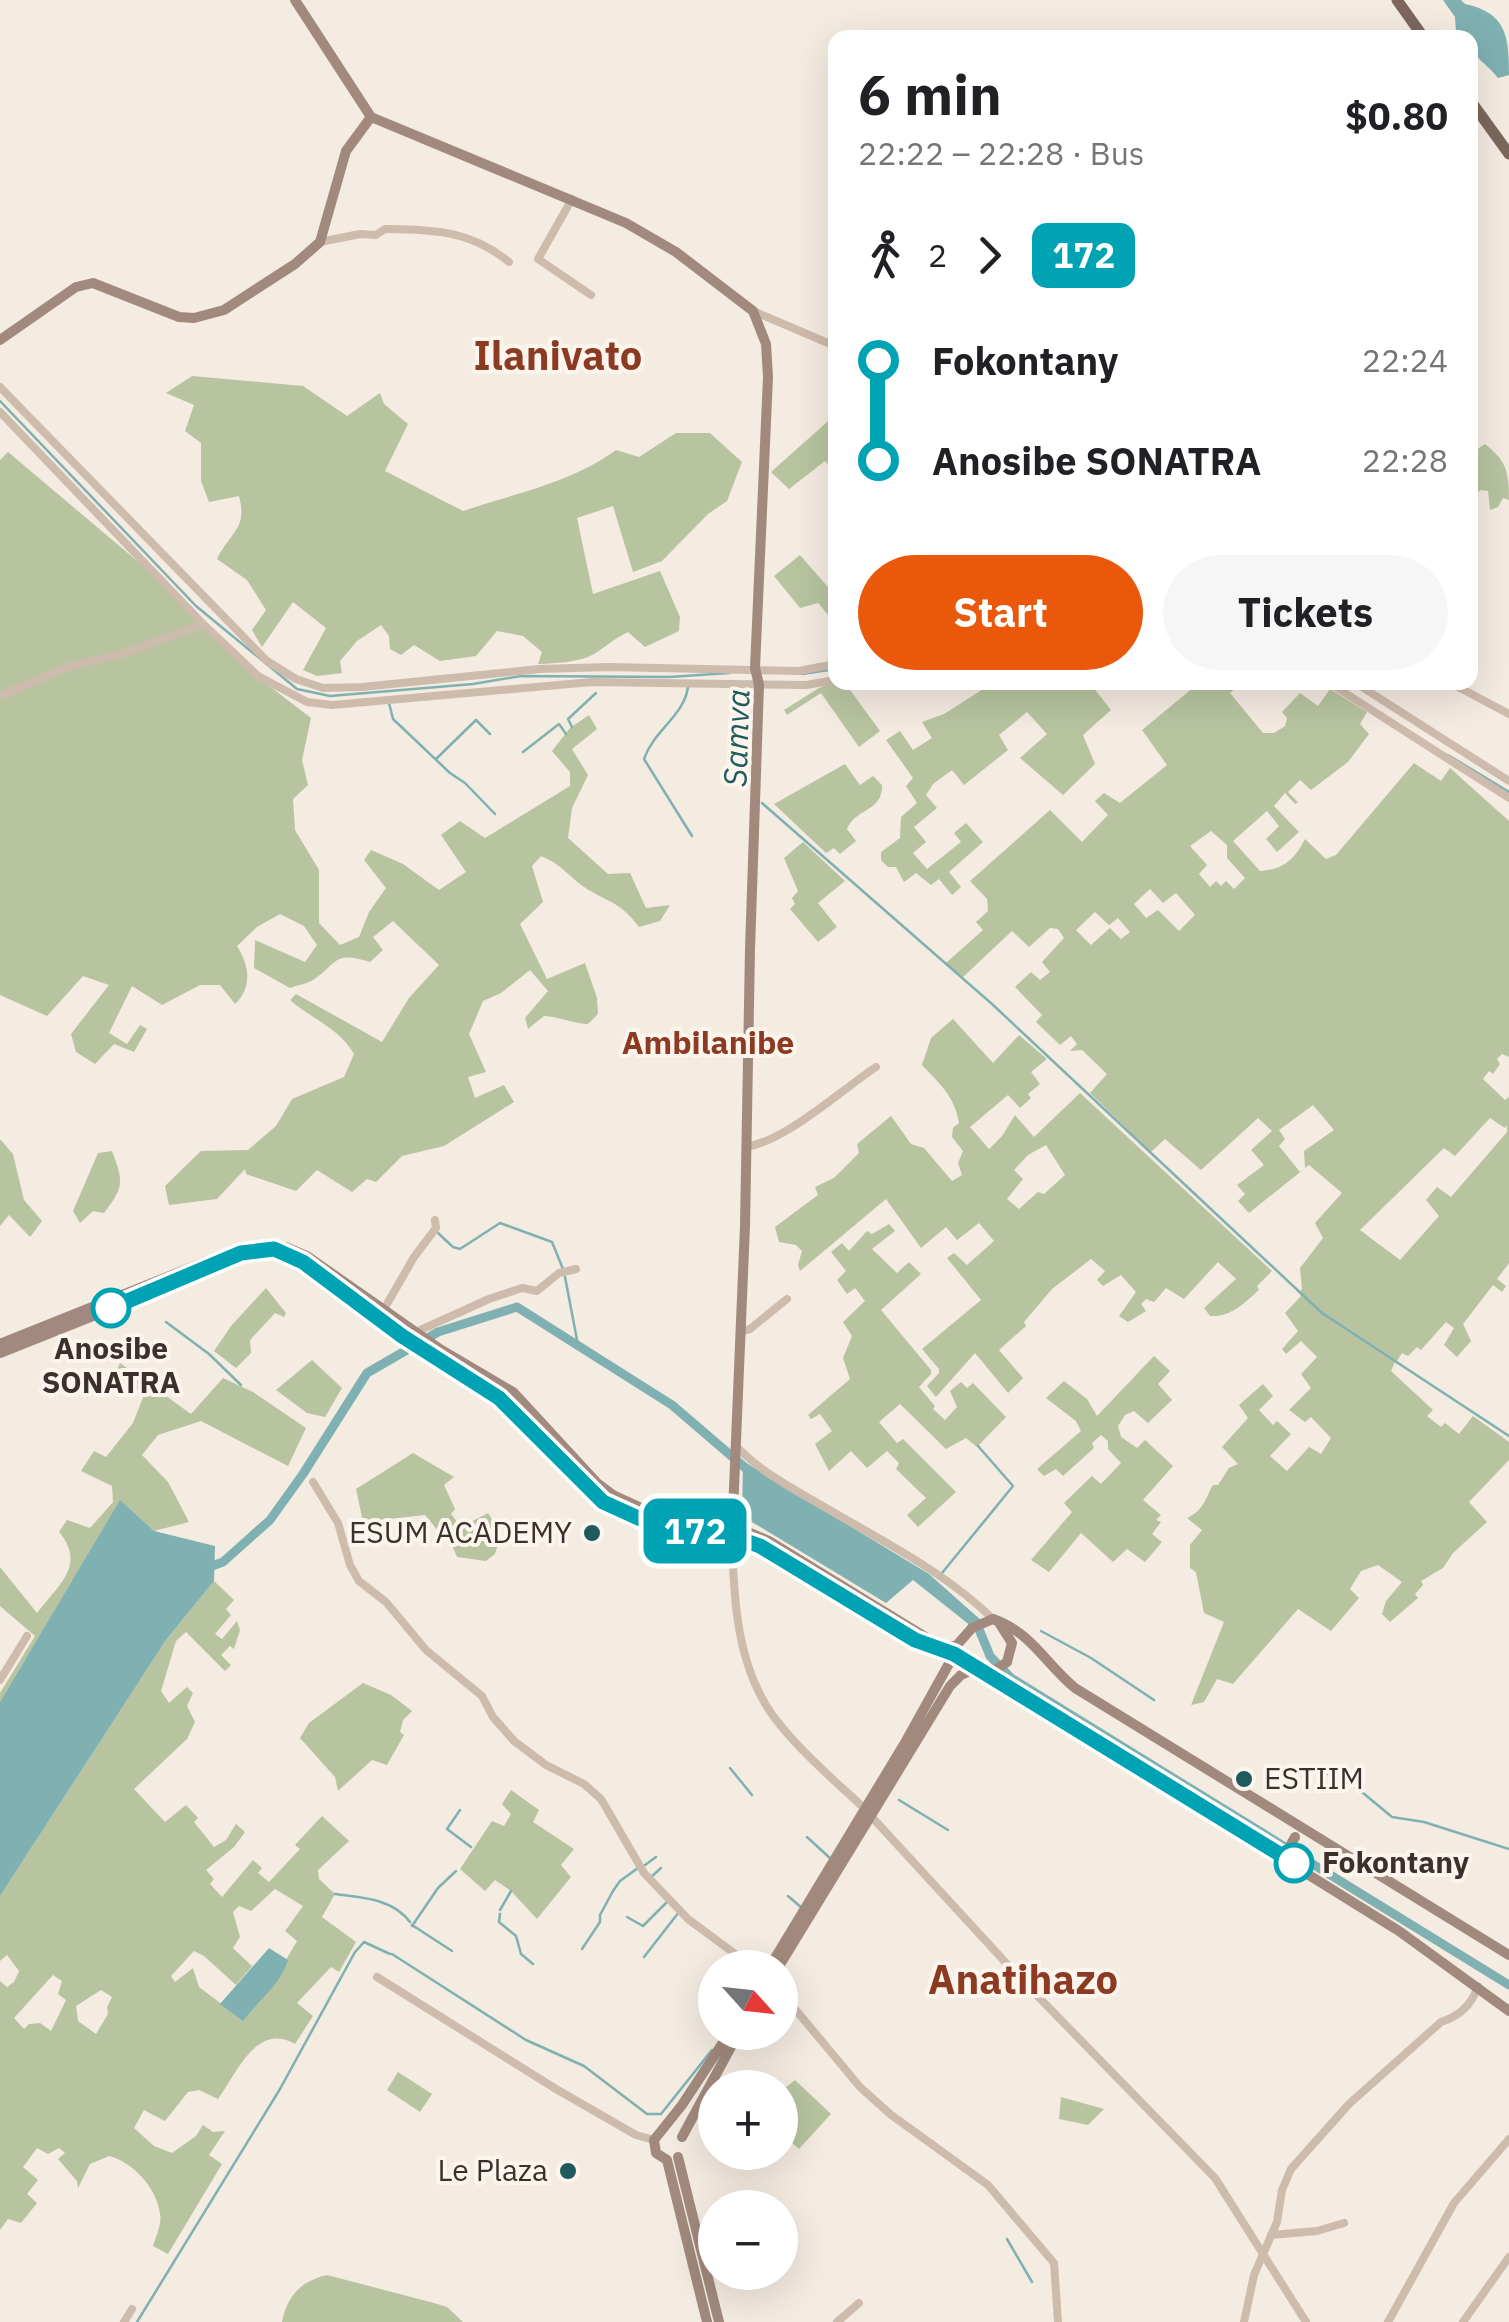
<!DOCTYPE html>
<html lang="en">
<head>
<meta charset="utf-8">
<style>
  :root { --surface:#fff; --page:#f6f6f6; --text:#202124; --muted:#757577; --accent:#ea580c }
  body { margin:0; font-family:"IBM Plex Sans",sans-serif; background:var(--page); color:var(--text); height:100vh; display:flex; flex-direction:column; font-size:38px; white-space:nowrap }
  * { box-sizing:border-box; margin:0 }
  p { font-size:32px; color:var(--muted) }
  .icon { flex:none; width:55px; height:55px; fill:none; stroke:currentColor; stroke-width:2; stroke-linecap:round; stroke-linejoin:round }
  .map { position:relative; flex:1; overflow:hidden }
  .drawer { position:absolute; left:828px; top:30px; width:650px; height:660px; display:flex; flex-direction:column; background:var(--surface); border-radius:20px; box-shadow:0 10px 40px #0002 }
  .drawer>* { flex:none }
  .badge { padding:0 20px; border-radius:15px; font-size:35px; line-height:65px }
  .needle { width:65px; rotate:117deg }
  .controls { position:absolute; left:698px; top:1950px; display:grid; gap:20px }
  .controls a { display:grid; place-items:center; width:100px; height:100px; border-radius:50%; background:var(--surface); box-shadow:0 10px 40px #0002; font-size:50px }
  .map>.badge { position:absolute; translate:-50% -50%; box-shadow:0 0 0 5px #fff }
  .legs { display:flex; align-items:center; gap:15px; height:110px; padding:0 30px; font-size:32px }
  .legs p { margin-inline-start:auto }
  .overview { display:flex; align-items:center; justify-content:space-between; height:170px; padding:0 30px }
  h1 { font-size:55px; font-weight:800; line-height:75px }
  .primary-button { display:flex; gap:20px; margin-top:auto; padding:20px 30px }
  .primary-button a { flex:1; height:115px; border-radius:60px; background:var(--accent); color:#fff; font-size:40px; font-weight:800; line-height:115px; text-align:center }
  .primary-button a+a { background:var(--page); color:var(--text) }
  ul { padding:0 30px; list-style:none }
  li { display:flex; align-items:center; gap:35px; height:100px; font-size:38px }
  li i { display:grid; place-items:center; width:15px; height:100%; margin:0 12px; background:currentColor }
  li i::after { content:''; width:25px; height:25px; margin:-12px; border:8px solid; border-radius:50%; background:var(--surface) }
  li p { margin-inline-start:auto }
  li:first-child i { background:linear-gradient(#0000 50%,currentColor 0) }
  li:last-child i { background:linear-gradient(currentColor 50%,#0000 0) }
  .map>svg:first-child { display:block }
</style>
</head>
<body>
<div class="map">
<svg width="1509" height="2322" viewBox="0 0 1509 2322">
  <rect width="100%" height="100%" fill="#f4ebe1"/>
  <path fill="#b8c4a0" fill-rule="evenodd" d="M192 376 303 386 347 416 380 393 384 404 408 424 385 471 463 511C516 493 571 483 616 450L639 457 676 433H710L742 462 727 501 708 514 662 561 633 572 613 506 577 518 593 594 660 571 680 617 679 631 645 647 628 632C613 639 606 647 594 654 578 663 556 663 538 664L542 652 523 636 497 631 476 656 440 661 414 645 401 655 390 649 389 636 381 625 357 641 340 661 342 673 317 676 303 670 326 628 293 602 262 647 252 630 266 610 247 580 217 559C230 532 248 529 239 496L209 502 201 481V443L185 431 194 405 166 393Z
    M835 415V471L825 461 789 489 771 472Z
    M1485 444C1507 461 1509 473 1509 500L1503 498 1498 507 1490 510 1488 491 1481 490 1472 497 1470 493V454Z
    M8 452 142 565 242 665 311 718 302 760 308 785 293 799 295 830 319 870V923L340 945 359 937 369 912 386 888 364 860 371 850 403 864 439 890 466 872 441 835 460 821 485 838 570 786V772L552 751 570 728 589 715 597 729 572 749 588 775 572 808 568 838 608 874 630 873 646 908 670 905 660 921 639 927C620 902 612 904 587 889 570 878 560 863 541 856L532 866 543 902 520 924 547 979 585 963 597 998 598 1014 588 1024C571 1023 560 1017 544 1016L528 1029 525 1018 548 991 530 970 501 993 483 1001 469 1034 486 1072 468 1077 475 1098 504 1085 514 1102 444 1146 402 1156 376 1182 367 1179 352 1192 317 1170 296 1191 246 1174 245 1169 217 1199 169 1205 165 1186 201 1151 248 1150 276 1126 292 1099 344 1077 354 1054C340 1029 312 1019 290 1000L296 994 382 1042 409 998 439 965 393 921 373 937 383 950 370 962C332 951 340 962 313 980 307 984 297 985 290 988L254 968 255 940 305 962 317 945 304 926 280 914 257 927 237 946C249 965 253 987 235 1004L220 985H200L162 1005 132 986 109 1033 127 1044 140 1025 147 1029 134 1052 114 1044 95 1064 76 1052 71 1034 109 985 83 976 47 1016 0 995V460Z
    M800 555 835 595V623L818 603 800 608 774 576Z
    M835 682 845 683 880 731 859 747 821 693 787 715 784 710 819 688Z
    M1200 682 1242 683 1230 693 1263 733H1274L1285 726 1287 718 1282 712 1300 693 1318 706 1330 689 1367 712 1360 724 1369 734 1348 762 1311 790 1300 780 1288 792 1298 802 1295 804 1285 793 1274 806 1299 832 1277 852 1266 839 1279 826 1267 811 1233 841 1260 871C1283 870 1295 859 1305 839L1326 859 1336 855 1414 763 1441 781 1450 768 1509 821V1057L1502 1054 1497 1059 1500 1064 1493 1074 1489 1071 1483 1079 1505 1100 1509 1097V1263L1497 1279 1506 1286 1502 1292 1493 1285 1463 1324 1471 1341 1457 1357 1444 1345 1454 1328 1446 1322 1421 1350 1417 1347 1408 1356 1402 1353 1397 1361 1378 1351 1395 1362 1391 1371 1433 1410 1427 1416 1441 1427 1445 1423 1459 1434 1473 1416 1509 1442V1460L1469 1502 1487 1522 1453 1553 1443 1568 1421 1581 1423 1585 1415 1594 1418 1598 1390 1622 1382 1614 1386 1601 1402 1582 1378 1565 1361 1571 1350 1589 1359 1598 1331 1631 1298 1609 1233 1684 1217 1679 1204 1702 1191 1705 1224 1622 1204 1613 1196 1572 1190 1568V1545L1202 1530 1187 1518C1204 1510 1205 1499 1213 1485H1218L1229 1468 1238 1464 1222 1447 1248 1418 1239 1405 1263 1384 1273 1396 1259 1410 1273 1425 1277 1421 1291 1434 1270 1456 1287 1471 1309 1447 1321 1454 1331 1438 1311 1417 1305 1422 1289 1410 1311 1388 1301 1374 1317 1357 1301 1341 1286 1354 1282 1349 1298 1331 1285 1313 1301 1296 1299 1293 1302 1289 1300 1268 1323 1238 1315 1223 1342 1193 1309 1165 1249 1213 1238 1201 1245 1194 1237 1185 1264 1165 1251 1150 1272 1131 1258 1118 1201 1170 1165 1139 1151 1152 1090 1093 1107 1074 1082 1050 1070 1051 1077 1044 1071 1036 1060 1045 1036 1022 1042 1015 1015 987 1031 972 1040 980 1050 972 1042 962 1064 938 1058 929 1050 928 1029 947 1012 931 963 977 946 963 983 930 976 922 988 911 987 899 970 881 1050 810 1082 842 1108 815 1095 801 1104 793 1120 803 1167 765 1142 730ZM1211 831 1227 845V858L1245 878 1234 889 1226 881 1221 886 1216 881 1210 887 1199 874 1207 865 1190 846ZM1150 889 1163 903 1176 893 1195 915 1179 931 1158 910 1146 918 1134 904ZM1095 912 1109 925 1118 918 1130 932 1121 939 1110 928 1091 945 1076 930ZM1313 1105 1334 1130 1304 1151 1305 1168 1300 1172 1279 1146 1285 1139 1279 1130ZM1490 1118 1505 1128 1507 1125V1132L1451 1197 1437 1187 1426 1200 1439 1216 1400 1260 1360 1230 1444 1148 1455 1156Z
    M986 683H1090L1111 710 1083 735 1095 764 1063 795 1020 758 1047 734 1027 712 999 735 1008 750 964 785 952 770 933 784 926 795 937 808 914 827 926 842 913 853 927 869 961 842 954 833 966 823 983 842 949 872 961 887 952 895 939 879 931 885 916 873 904 882 896 867H888L881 860V852L900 838 901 817 917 803 906 786 913 778 886 740 900 731 913 750 932 738 922 722 944 714 988 686Z
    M845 764 860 785 873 776 882 785C883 812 855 808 847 829L856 841 840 854 834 848 826 853 774 804Z
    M803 842 845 881 818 903 837 927 818 942 790 909 795 904 792 898 798 891 784 858Z
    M953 1019 993 1063 1019 1035 1047 1059 1031 1072 1040 1084 1028 1094 1031 1098 1020 1108 1008 1095 970 1127 989 1149 1002 1136 1015 1115 1034 1137 1080 1093 1272 1271 1257 1286 1259 1290C1244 1303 1232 1317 1210 1316L1204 1308 1236 1279 1218 1262 1184 1299 1166 1288 1154 1302 1146 1299 1141 1304 1146 1311 1128 1322 1119 1316 1136 1292 1121 1275 1103 1286 1097 1280 1105 1271 1091 1259 1052 1289 1024 1322 1026 1326 999 1350 1023 1378 1008 1393 975 1353 936 1397 927 1386 939 1373V1369L922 1349 981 1300 947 1258 954 1253 967 1265 994 1241 979 1223 957 1240 946 1227 921 1248 886 1199 800 1271 798 1265 802 1251 796 1245 779 1242 775 1227 818 1195 815 1187 834 1178 859 1153 857 1144 891 1116 911 1144 924 1148 952 1181 962 1175 958 1163 963 1151 952 1137 953 1128 959 1123C955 1097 940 1084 922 1065L931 1038ZM1046 1145 1065 1175 1044 1194 1038 1192 1019 1209 1007 1199 1023 1179 1014 1170 1028 1155Z
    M0 1139 13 1154 24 1200 42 1221 30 1237 9 1215 0 1226Z
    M112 1151C123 1181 125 1186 104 1213L93 1211 80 1223 73 1211 98 1153Z
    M889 1224 895 1231 872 1249 897 1273 909 1262 921 1274 881 1310 931 1370V1374L919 1387 935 1406 933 1409 945 1420 957 1407 950 1391 961 1382 967 1388 973 1383 1006 1417 977 1447 966 1438 946 1449 900 1404 879 1422 897 1443 903 1439 956 1492 918 1527 907 1515 926 1498 896 1469 899 1463 887 1451 867 1468 851 1451 829 1471 815 1444 832 1431 820 1414 811 1419 808 1415 850 1379 843 1358 852 1336 843 1322 865 1301 855 1288 847 1294 837 1280 846 1271 831 1252 842 1243 849 1251 867 1231 872 1234Z
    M266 1288 286 1313 284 1317 275 1313 250 1340 251 1353 236 1368 214 1351 231 1326Z
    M1154 1356 1170 1371 1158 1384 1172 1400 1148 1423 1134 1411 1125 1415 1118 1426 1121 1437 1137 1448 1145 1440 1173 1466 1143 1500 1161 1515 1156 1520 1161 1522 1152 1534 1162 1542 1145 1562 1127 1549 1113 1562 1081 1533 1049 1572 1031 1560 1072 1512 1064 1503 1092 1476 1101 1484 1121 1463 1108 1449V1441L1101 1435 1092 1443 1094 1448 1063 1476 1056 1469 1044 1476 1037 1469 1081 1431 1076 1421 1046 1398 1064 1381 1087 1399 1097 1416Z
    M312 1360 342 1388 325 1417 307 1413 276 1390Z
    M120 1363 191 1414 223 1378 253 1392 306 1428 288 1466 201 1421 158 1435 142 1455 168 1482 189 1522 154 1531 120 1501 0 1702V1693L35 1636 0 1606V1567L37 1613C58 1585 87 1565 59 1532L67 1520 90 1528 113 1502 112 1486 81 1471 94 1451 106 1457 133 1423 144 1395 115 1374Z
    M413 1453 454 1477 444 1485 455 1509 451 1514 461 1527 488 1513 501 1534 495 1554 486 1561 457 1557 449 1538 443 1537 425 1515 363 1522 356 1489Z
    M214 1581 234 1600 226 1609 231 1615 215 1634 222 1639 237 1621 240 1630 234 1649 230 1646 221 1655 231 1665 225 1671 186 1632 176 1641 161 1691 169 1703 187 1687 193 1693 187 1706 195 1722 187 1739 134 1789 165 1822 186 1805 198 1818 194 1822 214 1847 226 1840 236 1824 245 1832 234 1847 206 1870 214 1879 210 1884 222 1897 253 1860 262 1868 258 1873 269 1882 300 1849 295 1845 322 1816 349 1841 318 1870 319 1879 335 1894 322 1917 356 1942 339 1972 331 1967 297 2003 313 2016 295 2044C257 2022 238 2071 218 2099L199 2090 188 2092 165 2121 144 2110 134 2128 154 2146 172 2153 196 2136 203 2125 213 2132 225 2131 209 2155 222 2164 168 2254 153 2246C156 2236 162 2224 160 2214 157 2188 133 2162 109 2156L90 2164 78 2188 77 2181 58 2159 65 2153 59 2148 48 2154 37 2148 23 2167 38 2180 27 2194 37 2203 21 2223 8 2219 0 2230V1981L7 1987 14 1982 19 1971 7 1955 0 1961V1896L166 1640ZM275 1889 303 1906 285 1931 297 1941 268 1991 243 2020 199 1987 193 1968 175 1982 171 1976 194 1951 204 1956 236 1985 252 1966 233 1948 240 1937 233 1912 239 1906 251 1911ZM53 1975 62 1981 58 1994 66 2000 51 2031 40 2023 29 2024 24 2029 14 2018ZM101 1990 112 1997 107 2007 108 2014 96 2034 78 2021 76 2006Z
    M363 1683 391 1695 412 1711 403 1720 400 1732 404 1735 387 1765 372 1760 338 1791 335 1777 300 1738 309 1723Z
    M511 1790 539 1810 533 1822 574 1849 561 1865 571 1877 537 1919 511 1891 495 1880 485 1891 460 1869 492 1821 504 1826 511 1814 502 1804Z
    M398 2072 432 2094 420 2112 387 2090Z
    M795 2080 831 2114 799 2149 780 2132V2092Z
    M1061 2097 1104 2109 1088 2125 1059 2119Z
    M327 2275 434 2303 447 2307 463 2322H282C287 2296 301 2281 327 2275Z"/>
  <path fill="#7fb0b2" d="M1443 0H1461L1465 4C1507 13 1509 37 1509 75L1498 78C1487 63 1470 57 1470 38L1461 37 1456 32 1455 17Z
    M743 1461 929 1574 983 1622 971 1626 913 1580 886 1603 742 1516Z
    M120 1500 154 1531 215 1546 214 1581 166 1640 0 1896V1702Z
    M269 1948 288 1960C281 1984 258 2001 243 2021L220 2004Z"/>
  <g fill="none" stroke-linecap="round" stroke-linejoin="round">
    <path stroke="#7fb0b2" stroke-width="2.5" d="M0 401 196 606 297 689 330 696 473 684 521 676 669 677 729 673
      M802 674 835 669
      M688 687C684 716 654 730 644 759L692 836
      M389 703 393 719 450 773 465 783 495 814
      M572 727 568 719 596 693
      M523 752 559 724 566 734
      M1448 755 1509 792
      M436 759 476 720 490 734
      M762 803 992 1004 1322 1313 1509 1436
      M438 1233 453 1247 460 1249 500 1223 552 1242 563 1269
      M565 1277 578 1345
      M166 1322 209 1354 241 1385
      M942 1573 1013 1486 978 1446
      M1041 1631 1091 1658 1154 1700
      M730 1768 752 1795
      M1313 1768 1351 1783 1392 1817 1424 1822 1509 1849
      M899 1800 948 1830
      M460 1810 447 1829 471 1847
      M807 1837 831 1859
      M645 1865 656 1857
      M651 1877 661 1868
      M335 1894C362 1898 392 1898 410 1922
      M788 1896 802 1908
      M500 1910 511 1891
      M500 1914 499 1922 516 1936 521 1954 533 1964
      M627 1917 643 1926 668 1901
      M412 1925 452 1951
      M412 1926 438 1888 456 1871
      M582 1949 600 1922V1915L613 1891 620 1881 638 1868
      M392 1954 526 2040 584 2066 647 2114H661L712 2050
      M644 1957 679 1912
      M1007 2239 1032 2282
      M137 2322 280 2089 355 1952 364 1942 390 1954"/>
    <path stroke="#7fb0b2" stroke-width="9" d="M207 1573 212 1566 223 1562 270 1520 303 1474 367 1373 438 1332 517 1307 672 1405 749 1471
      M976 1622 990 1656 1011 1678 1509 1985"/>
    <path stroke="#cdbbac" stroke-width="8" d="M572 199 538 259 591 295
      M320 242 360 234 376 235 385 229C434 230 470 230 509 262
      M753 311 835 346
      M0 387 267 661 296 679 323 688 362 687 539 669 609 667 799 671 835 664
      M0 412 203 624 258 676 307 702 332 705 592 682 806 685 835 680
      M1328 682 1509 798
      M1354 682 1509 781
      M1449 682 1509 714
      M0 696 70 666 125 653 203 624
      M746 1147C787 1140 840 1091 876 1067
      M383 1311 414 1257 436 1228 435 1220
      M742 1331 750 1329 787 1299
      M416 1332 489 1299 522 1288 537 1291 559 1273 576 1269
      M738 1448C761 1472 792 1488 821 1505 880 1540 946 1572 995 1621
      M313 1482 338 1523 350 1565 359 1581 386 1602 426 1650 482 1696 493 1717 514 1741 546 1765 584 1784 601 1799 644 1873 688 1919 754 1968
      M732 1536C734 1600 736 1669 777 1721 802 1753 835 1781 865 1809
      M0 1680 27 1636
      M870 1815 1019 1977 1215 2178 1306 2322
      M377 1977 556 2089 636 2135 654 2140
      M780 1991 860 2087 890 2114 988 2185 1054 2263 1058 2322
      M1271 2235 1317 2231 1344 2223
      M124 2322 132 2309
      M837 2322 859 2303
      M1244 2322 1254 2275 1277 2222 1282 2190 1291 2169 1349 2104 1441 2022C1460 2016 1472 2005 1478 1986
      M1388 2322 1454 2203 1509 2139
      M1463 2322 1509 2257"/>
    <path stroke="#a18a7d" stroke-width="10" d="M295 0 371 117 626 223 676 252 753 311 766 344 768 377 755 668 759 685 750 949 745 1226 732 1536
      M0 340 76 287 93 283 179 317 194 318 224 310 295 264 320 242 346 151 371 117
      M286 1247 307 1256 440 1349 513 1392 597 1483 613 1495 650 1512 732 1525 769 1541 940 1646H956L972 1628
      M0 1344 217 1257
      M0 1353 148 1294 241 1253 275 1249 303 1262 405 1338 499 1398 603 1502 645 1521 732 1536 760 1546 915 1640 954 1654 987 1676
      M993 1619C1031 1632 1045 1663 1075 1688L1509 1955
      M998 1621 1012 1643 1007 1662
      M985 1674 1399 1931 1509 2011
      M769 1968 906 1741 956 1651
      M778 1968 950 1686 961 1675 975 1669
      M682 2137 739 2032
      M678 2157 719 2322
      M667 2160 707 2322
      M667 2160 656 2153 654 2140 682 2105 730 2032"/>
    <path stroke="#7d675c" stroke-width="11" d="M1397 0 1424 38
      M1470 100 1509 154"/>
    <path stroke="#a18a7d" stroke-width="10" d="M972 1628 993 1619
      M987 1676 1007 1662
      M1283 1859 1295 1837"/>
  </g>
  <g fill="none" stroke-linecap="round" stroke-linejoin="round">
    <g stroke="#fff" stroke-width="22">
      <path id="line-1" d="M111 1308 241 1253 274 1249 303 1262 402 1336 499 1398 603 1502 645 1521 732 1536 760 1546 915 1640 954 1654 1294 1863"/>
    </g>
    <use href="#line-1" stroke="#00a3b4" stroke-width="15"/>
  </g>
  <g fill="#fff" stroke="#00a3b4" stroke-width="5">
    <circle cx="111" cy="1308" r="18"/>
    <circle cx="1294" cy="1863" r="18"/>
  </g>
  <g fill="#1f5a5e" stroke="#fbf5ee" stroke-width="4">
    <circle cx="592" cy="1533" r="10"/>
    <circle cx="1244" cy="1779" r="10"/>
    <circle cx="568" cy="2171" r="10"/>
  </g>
  <g text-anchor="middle" stroke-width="8" stroke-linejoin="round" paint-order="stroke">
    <g font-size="30" font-weight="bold" fill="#3b302b" stroke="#fbf5ee">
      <text x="111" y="1359">Anosibe<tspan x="111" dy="34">SONATRA</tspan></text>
      <text x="1322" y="1873" text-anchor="start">Fokontany</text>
    </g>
    <g font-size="30" fill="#3b302b" stroke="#fbf5ee" text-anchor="end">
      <text x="572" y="1543">ESUM ACADEMY</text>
      <text x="1264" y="1789" text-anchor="start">ESTIIM</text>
      <text x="548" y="2181">Le Plaza</text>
    </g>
    <g font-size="32" font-style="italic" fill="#1f5a5e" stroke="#fbf5ee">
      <text transform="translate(737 738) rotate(-88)" y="11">Samva</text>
    </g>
    <g font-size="32" font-weight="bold" fill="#8c3b22" stroke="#fbf5ee">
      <text x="708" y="1054">Ambilanibe</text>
    </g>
    <g font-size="40" font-weight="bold" fill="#8c3b22" stroke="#fbf5ee">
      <text x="558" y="370">Ilanivato</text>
      <text x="1023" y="1994">Anatihazo</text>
    </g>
  </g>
</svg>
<div class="controls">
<a><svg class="needle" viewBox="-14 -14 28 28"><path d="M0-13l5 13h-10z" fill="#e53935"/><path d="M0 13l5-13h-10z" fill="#757577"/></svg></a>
<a>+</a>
<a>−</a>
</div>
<b class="badge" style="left:695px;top:1531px;background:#00a3b4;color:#fff">172</b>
<section class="drawer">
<div class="overview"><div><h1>6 min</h1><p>22:22 – 22:28 · Bus</p></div><b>$0.80</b></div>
<div class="legs"><svg class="icon" aria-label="walk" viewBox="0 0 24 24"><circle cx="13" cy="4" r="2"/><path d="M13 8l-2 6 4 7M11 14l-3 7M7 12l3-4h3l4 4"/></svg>2<svg class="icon" aria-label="forward" viewBox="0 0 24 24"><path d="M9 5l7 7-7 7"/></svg><b class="badge" style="background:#00a3b4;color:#fff">172</b></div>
<ul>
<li><i style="color:#00a3b4"></i><b>Fokontany</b><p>22:24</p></li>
<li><i style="color:#00a3b4"></i><b>Anosibe SONATRA</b><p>22:28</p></li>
</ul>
<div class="primary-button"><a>Start</a><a>Tickets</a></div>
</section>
</div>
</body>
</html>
